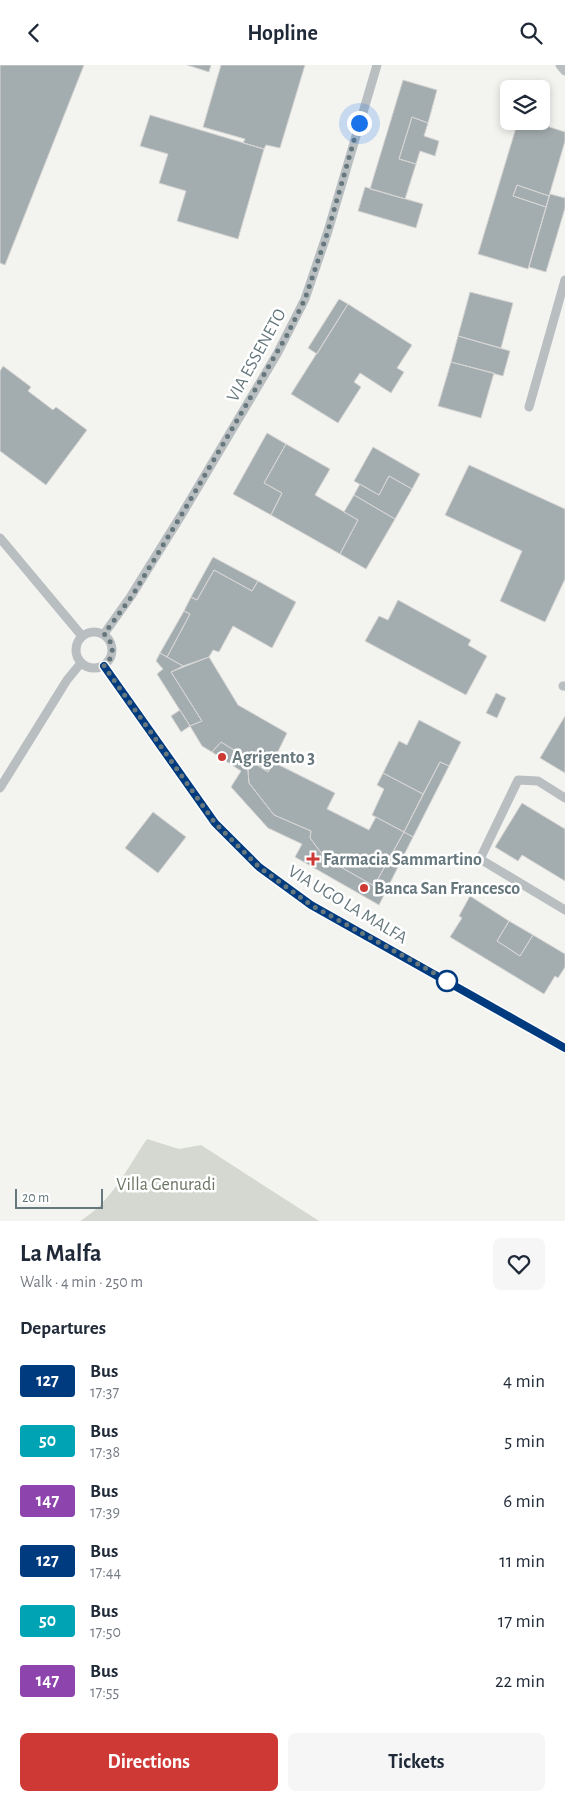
<!DOCTYPE html>
<html lang="en">
<head>
<meta charset="utf-8">
<style>
  :root { --surface:#fff; --page:#f6f6f7; --text:#1f2937; --muted:#747a83; --accent:#ce3935 }
  body { margin:0; font-family:"Alegreya Sans",sans-serif; background:var(--page); color:var(--text); height:100vh; display:flex; flex-direction:column; font-size:19px; white-space:nowrap }
  * { box-sizing:border-box; margin:0 }
  p { font-size:16px; color:var(--muted) }
  .icon { flex:none; width:28px; height:28px; fill:none; stroke:currentColor; stroke-width:2; stroke-linecap:round; stroke-linejoin:round }
  .map { position:relative; height:1156px; overflow:hidden }
  .side { display:flex; flex-direction:column; background:var(--surface); flex:1 }
  .side>* { flex:none }
  .badge { padding:0 10px; border-radius:4px; font-size:18px; line-height:32px }
  .controls { position:absolute; left:500px; top:15px; display:grid; gap:10px }
  .controls a { display:grid; place-items:center; width:50px; height:50px; border-radius:8px; background:var(--surface); box-shadow:0 2px 8px #0003; font-size:25px }
  .scale { position:absolute; left:15px; bottom:12px; width:88px; box-sizing:border-box; padding-left:5px; border:2px solid #66787d; border-top:0; font-size:14px; line-height:18px; white-space:nowrap; color:#66787d; -webkit-text-stroke:4px #fff; paint-order:stroke }
  .you { position:absolute; width:25px; height:25px; margin:-12px; border:4px solid #fff; border-radius:50%; background:#1a73e8; box-shadow:0 0 0 8px #1a73e833 }
  .map>.badge { position:absolute; translate:-50% -50%; box-shadow:0 0 0 2px #fff }
  h2 { padding:0 20px; font-size:19px; line-height:45px }
  .round { display:grid; place-items:center; flex:none; width:52px; height:52px; border-radius:8px; background:var(--page) }
  .headline { display:flex; align-items:center; justify-content:space-between; height:85px; padding:0 20px }
  h1 { font-size:24px; font-weight:700; line-height:38px }
  .button { display:flex; gap:10px; margin-top:auto; padding:10px 20px }
  .button a { flex:1; height:58px; border-radius:8px; background:var(--accent); color:#fff; font-size:20px; font-weight:700; line-height:58px; text-align:center }
  .button a+a { background:var(--page); color:var(--text) }
  ul { padding:0; list-style:none }
  li { display:flex; align-items:center; gap:15px; height:60px; padding:0 20px }
  li div { flex:1 }
  li b { display:block; font-size:19px }
  li em { font-style:normal }
  li .badge { min-width:55px; font-weight:700; text-align:center }
  header { display:flex; justify-content:space-between; align-items:center; height:65px; padding:0 20px; background:var(--surface); font-size:22px; font-weight:700 }
  .map>svg:first-child { display:block }
</style>
</head>
<body>
<header><svg class="icon" aria-label="back" viewBox="0 0 24 24"><path d="M15 5l-7 7 7 7"/></svg>Hopline<svg class="icon" aria-label="search" viewBox="0 0 24 24"><circle cx="10" cy="10" r="6"/><path d="M15 15l6 6"/></svg></header>
<div class="map">
<svg width="565" height="1156" viewBox="0 0 565 1156">
  <rect width="100%" height="100%" fill="#f3f3f0"/>
  <path fill="#d4d8d0" d="M147 1074 179 1084 201 1080 319 1156H80C110 1139 128 1102 147 1074Z"/>
  <path fill="#a3acae" stroke="#d5d4d3" d="M0 0H84L5 200 0 198Z
    M187 0H211L209 7Z
    M221 0H305L280 83 266 80 264 84 243 78 245 74 203 62Z
    M403 15 437 25 428 58 412 52 399 94 416 99 405 134 370 124Z
    M150 50 264 84 238 174 177 156 186 126 159 118 168 89 140 81Z
    M412 52 428 58 424 71 439 76 435 91 420 86 416 99 399 94Z
    M518 56H531L565 67V76L549 131 517 120 513 131 546 142 528 204 478 189Z
    M517 120 549 131 546 142 513 131Z
    M365 122 423 139 416 163 358 146Z
    M550 129 565 133V143L546 207 529 202Z
    M470 227 513 238 501 283 458 271Z
    M339 234 348 239 317 289 308 283Z
    M348 239 412 280 397 303 404 307 391 328 360 308 354 317 361 322 338 358 291 329Z
    M458 271 510 286 503 311 451 297Z
    M451 297 494 308 481 353 438 341Z
    M3 301 31 322 28 326 53 345 56 342 87 365 46 420 0 386V306Z
    M267 368 286 379 264 418 282 428 271 450 233 429Z
    M286 379 330 404 315 430 358 455 340 489 271 450 282 428 264 418Z
    M373 382 420 409 412 424 389 411 379 430 354 416Z
    M469 400 565 444V514L545 557 500 536 522 486 445 450Z
    M389 411 412 424 395 454 354 430 360 419 379 430Z
    M354 430 395 454 366 504 340 489 358 455 344 447Z
    M213 492 258 516 252 526 214 505 197 535 191 532Z
    M214 505 252 526 258 516 296 537 272 583 233 561 219 587 213 585 209 592 183 601 167 592 190 549 184 546 191 532 197 535Z
    M398 535 471 575 468 580 487 591 466 630 365 576 379 551 388 555Z
    M184 546 190 549 167 592 160 588Z
    M160 588 183 601 171 607 202 656 190 661 157 609 163 604 156 596Z
    M209 592 238 640 287 668 268 707 221 677 212 687 202 681 190 661 202 656 171 607Z
    M496 628 506 633 497 653 486 648Z
    M180 645 190 661 181 667 171 651Z
    M565 651V708L540 693Z
    M419 655 461 677 449 701 440 697 423 729 383 708 399 676 407 680Z
    M221 677 247 693 249 718 274 750 311 766 310 773 325 793 374 821 404 767 413 772 379 840 295 792 302 779 268 763 231 722 241 706 212 687Z
    M247 693 268 707 273 697 335 728 327 744 369 765 376 752 404 767 374 821 325 793 310 773 311 766 274 750 249 718Z
    M440 697 449 701 413 772 404 767Z
    M383 708 423 729 404 767 372 750 384 724 377 720Z
    M522 738 565 764V816L522 790 518 796 495 782Z
    M153 747 186 772 158 808 125 783Z
    M470 831 509 856 497 876 520 891 533 870 565 889V902L558 913 555 911 544 929 450 872 462 853 459 851Z
    M509 856 533 870 520 891 497 876Z"/>
  <g fill="none" stroke-linecap="round" stroke-linejoin="round">
    <path stroke="#b9bec0" stroke-width="9" d="M560 0 565 6
      M529 342 565 215
      M0 473 82 571
      M76 585a18 18 0 1 1 36 0a18 18 0 1 1-36 0Z
      M104 569 131 531 182 449 277 289 305 234 328 166 377 0
      M104 601 215 758 259 802 311 840 565 983
      M563 621H565
      M0 723 67 615 81 598
      M565 733 538 716 518 715 480 794 565 845"/>
  </g>
  <g fill="none" stroke-linecap="round" stroke-linejoin="round">
    <g stroke="#fff" stroke-width="11">
      <path id="line" d="M104 601 215 758 259 802 311 840 565 983"/>
    </g>
    <use href="#line" stroke="#003b80" stroke-width="8"/>
    <path stroke="#66787d" stroke-width="5" stroke-dasharray="0 9" d="M359 58 328 166 305 234 286 272 182 449 132 531 104 569C115 579 115 591 104 601L215 758 259 802 311 840 452 918 447 916"/>
  </g>
  <g fill="#ce3935" stroke="#fff" stroke-width="2">
    <circle cx="222" cy="692" r="5"/>
    <path d="M310.5 786.5h5v5h5v5h-5v5h-5v-5h-5v-5h5z"/>
    <circle cx="364" cy="823" r="5"/>
  </g>
  <circle fill="#fff" stroke="#003b80" stroke-width="2.5" cx="447" cy="916" r="10"/>
  <g text-anchor="middle" stroke-width="5" stroke-linejoin="round" paint-order="stroke">
    <g font-size="18" fill="#66787d" stroke="#fff">
      <text transform="translate(256 290) rotate(-61)" y="6">VIA ESSENETO</text>
      <text transform="translate(348 839) rotate(31)" y="6">VIA UGO LA MALFA</text>
    </g>
    <g font-size="18" font-weight="bold" fill="#66787d" stroke="#fff" text-anchor="start">
      <text x="232" y="698">Agrigento 3</text>
      <text x="323" y="800">Farmacia Sammartino</text>
      <text x="374" y="829">Banca San Francesco</text>
    </g>
    <g font-size="18" fill="#6b7564" stroke="#fff">
      <text x="166" y="1125">Villa Genuradi</text>
    </g>
  </g>
</svg>
<div class="controls">
<a><svg class="icon" aria-label="layers" viewBox="0 0 24 24"><path d="M12 4l9 5-9 5-9-5zM3 14l9 5 9-5"/></svg></a>
</div>
<div class="scale">20 m</div>
<div class="you" style="left:359px;top:58px"></div>
</div>
<section class="side">
<div class="headline"><div><h1>La Malfa</h1><p>Walk · 4 min · 250 m</p></div><a class="round"><svg class="icon" aria-label="heart" viewBox="0 0 24 24"><path d="M12 20l-8-8c-3-5 5-10 8-4 3-6 11-1 8 4z"/></svg></a></div>
<h2>Departures</h2>
<ul>
<li><span class="badge" style="background:#003b80;color:#fff">127</span><div><b>Bus</b><p>17:37</p></div><em>4 min</em></li>
<li><span class="badge" style="background:#00a3b4;color:#fff">50</span><div><b>Bus</b><p>17:38</p></div><em>5 min</em></li>
<li><span class="badge" style="background:#8e44ad;color:#fff">147</span><div><b>Bus</b><p>17:39</p></div><em>6 min</em></li>
<li><span class="badge" style="background:#003b80;color:#fff">127</span><div><b>Bus</b><p>17:44</p></div><em>11 min</em></li>
<li><span class="badge" style="background:#00a3b4;color:#fff">50</span><div><b>Bus</b><p>17:50</p></div><em>17 min</em></li>
<li><span class="badge" style="background:#8e44ad;color:#fff">147</span><div><b>Bus</b><p>17:55</p></div><em>22 min</em></li>
</ul>
<div class="button"><a>Directions</a><a>Tickets</a></div>
</section>
</body>
</html>
